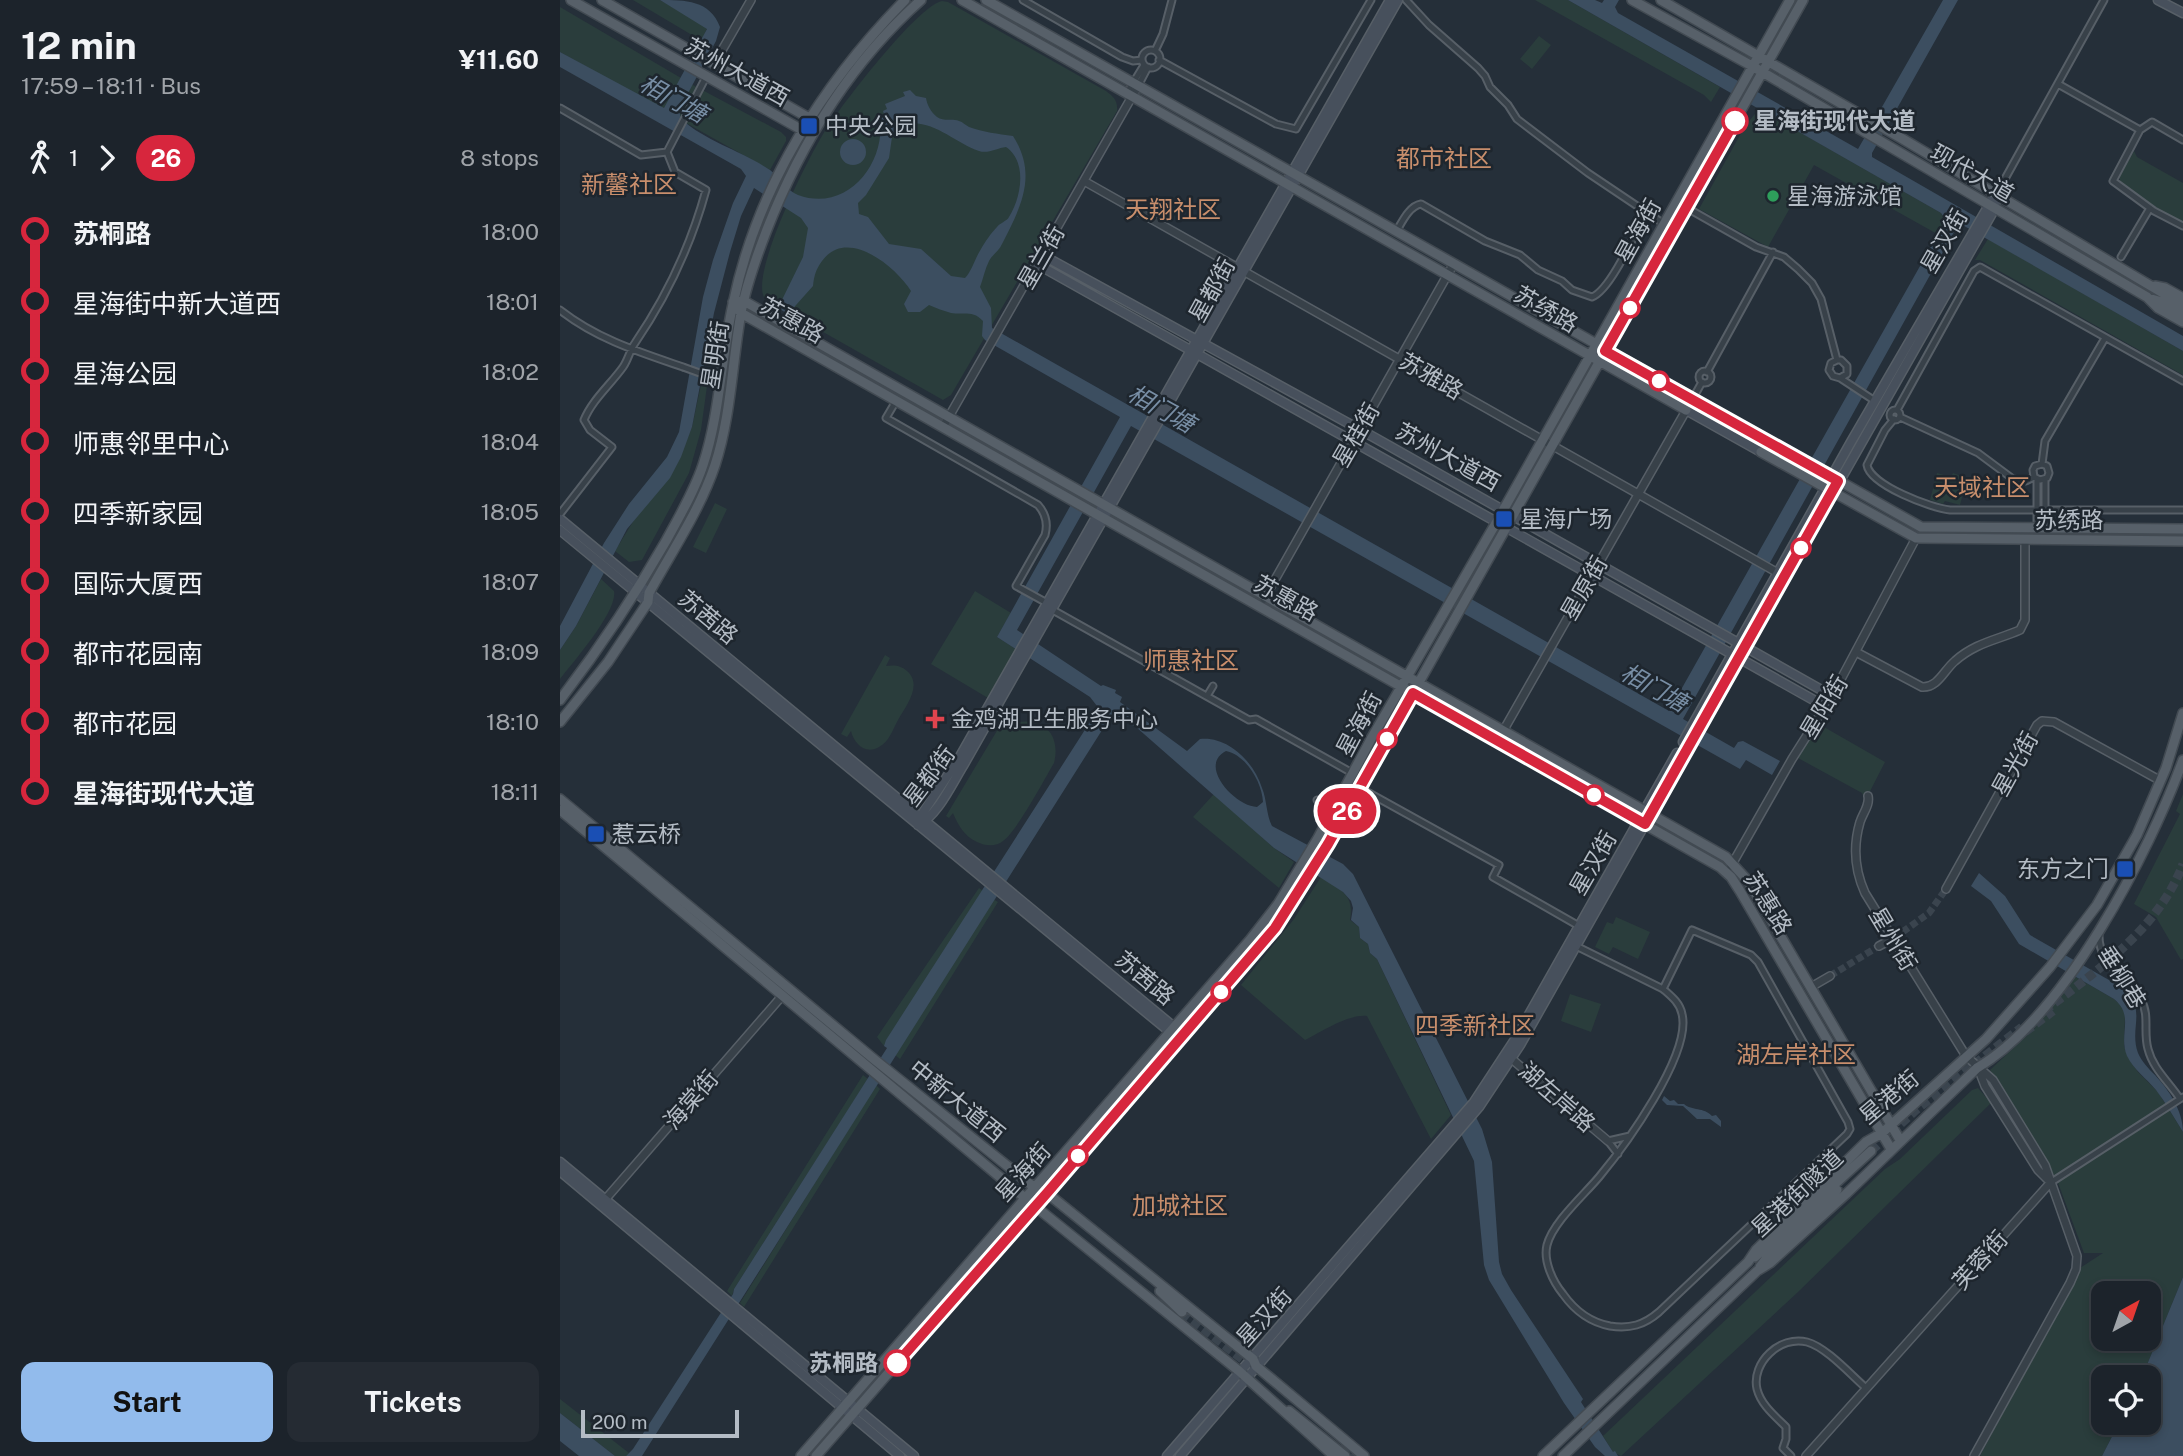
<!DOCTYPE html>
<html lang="en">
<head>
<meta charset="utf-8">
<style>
  :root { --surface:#1c232b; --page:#252b33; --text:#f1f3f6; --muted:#a0a4a9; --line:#3a4047; --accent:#92bbec }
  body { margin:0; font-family:"Public Sans","Noto Sans SC",sans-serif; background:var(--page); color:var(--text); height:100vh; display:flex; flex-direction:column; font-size:26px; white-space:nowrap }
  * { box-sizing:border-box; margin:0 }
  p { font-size:23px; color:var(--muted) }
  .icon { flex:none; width:38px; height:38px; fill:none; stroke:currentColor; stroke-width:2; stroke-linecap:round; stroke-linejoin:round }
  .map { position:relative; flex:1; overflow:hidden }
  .panel { display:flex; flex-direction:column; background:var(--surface); width:560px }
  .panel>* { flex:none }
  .badge { padding:0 14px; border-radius:23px; font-size:24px; line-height:46px }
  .needle { width:46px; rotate:40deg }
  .buttons { position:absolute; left:1531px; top:1281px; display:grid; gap:14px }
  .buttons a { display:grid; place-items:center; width:70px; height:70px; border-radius:14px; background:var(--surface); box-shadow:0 4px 10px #0003,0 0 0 2px var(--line); font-size:35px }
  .scale { position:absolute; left:21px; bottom:18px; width:158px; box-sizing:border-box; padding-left:7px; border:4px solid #b4bcc5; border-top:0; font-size:19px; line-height:24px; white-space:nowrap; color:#b4bcc5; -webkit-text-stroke:5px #1e262e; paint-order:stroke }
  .map>.badge { position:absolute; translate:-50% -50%; box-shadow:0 0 0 4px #fff }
  .legs { display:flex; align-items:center; gap:10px; height:77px; padding:0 21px; font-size:23px }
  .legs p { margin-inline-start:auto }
  .overview { display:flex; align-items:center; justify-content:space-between; height:119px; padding:0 21px }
  h1 { font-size:38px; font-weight:700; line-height:52px }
  .button { display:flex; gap:14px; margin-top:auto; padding:14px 21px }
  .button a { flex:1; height:80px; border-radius:14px; background:var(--accent); color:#111; font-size:28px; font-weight:700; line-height:80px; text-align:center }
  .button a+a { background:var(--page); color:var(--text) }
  ul { padding:0 21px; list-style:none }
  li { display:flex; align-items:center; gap:24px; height:70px; font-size:26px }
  li i { display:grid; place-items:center; width:10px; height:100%; margin:0 9px; background:currentColor }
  li i::after { content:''; width:18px; height:18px; margin:-9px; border:5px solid; border-radius:50%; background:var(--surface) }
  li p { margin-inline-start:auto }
  li:first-child i { background:linear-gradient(#0000 50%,currentColor 0) }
  li:last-child i { background:linear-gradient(currentColor 50%,#0000 0) }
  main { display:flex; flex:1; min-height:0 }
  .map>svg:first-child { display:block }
</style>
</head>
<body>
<main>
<section class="panel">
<div class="overview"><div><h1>12 min</h1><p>17:59 – 18:11 · Bus</p></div><b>¥11.60</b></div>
<div class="legs"><svg class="icon" aria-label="walk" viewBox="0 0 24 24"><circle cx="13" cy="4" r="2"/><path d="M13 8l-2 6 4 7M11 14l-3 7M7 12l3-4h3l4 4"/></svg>1<svg class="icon" aria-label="forward" viewBox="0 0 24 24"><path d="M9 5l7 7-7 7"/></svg><b class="badge" style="background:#d7263d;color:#fff">26</b><p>8 stops</p></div>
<ul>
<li><i style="color:#d7263d"></i><b>苏桐路</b><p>18:00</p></li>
<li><i style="color:#d7263d"></i><span>星海街中新大道西</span><p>18:01</p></li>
<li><i style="color:#d7263d"></i><span>星海公园</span><p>18:02</p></li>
<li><i style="color:#d7263d"></i><span>师惠邻里中心</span><p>18:04</p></li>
<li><i style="color:#d7263d"></i><span>四季新家园</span><p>18:05</p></li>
<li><i style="color:#d7263d"></i><span>国际大厦西</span><p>18:07</p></li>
<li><i style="color:#d7263d"></i><span>都市花园南</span><p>18:09</p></li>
<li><i style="color:#d7263d"></i><span>都市花园</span><p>18:10</p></li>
<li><i style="color:#d7263d"></i><b>星海街现代大道</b><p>18:11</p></li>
</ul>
<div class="button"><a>Start</a><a>Tickets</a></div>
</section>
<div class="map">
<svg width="1623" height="1456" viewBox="0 0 1623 1456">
  <rect width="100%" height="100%" fill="#252f39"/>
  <path fill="#2a3d3c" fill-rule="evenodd" d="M73 0H100L143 24 147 28 142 41Z
    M975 0H1008L1160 87 1151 102 1144 95Z
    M382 1 388 2 546 91C554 97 558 101 557 111L391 395 383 400 205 299C188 276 249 156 265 131 281 106 357 6 382 1Z
    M0 7 133 85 221 132 226 137V141L210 170 0 52Z
    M979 36 991 45 972 69 960 59Z
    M1199 109 1381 213 1386 220 1379 235 1254 165 1208 247 1139 209 1185 126Z
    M1574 151 1577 157 1623 183V223L1597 209 1560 183V176Z
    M1428 239 1623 351V375L1420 260H1415Z
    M142 380 145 381 147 386 141 430 129 473 82 560 69 562 55 551 74 520 115 468 132 427Z
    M1377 473 1391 477 1393 473 1407 478 1400 505 1385 501 1383 504 1370 500Z
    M155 503 167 509 146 553 133 547Z
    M41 579 54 591C58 611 13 662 0 679V650L16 626Z
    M415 591 451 613 437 637 456 649 428 698 371 664Z
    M325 655 330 658 326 666C334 665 340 665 347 671 363 685 346 706 338 720 333 729 329 742 319 747 306 755 294 744 291 731L287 737 281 734Z
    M450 709 456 712 450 724C479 715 502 731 494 763 484 780 457 831 443 841 436 847 425 846 417 842 404 836 398 825 393 813L389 818 386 816Z
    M1257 723 1325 762 1305 801 1302 793 1238 758Z
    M654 794 714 848 734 862 719 888 633 817Z
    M1623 794V959L1621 960 1596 917 1574 904 1620 814 1616 811Z
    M761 877C780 890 795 894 790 920L799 927 800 938 808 944 810 953 817 959 891 1115 871 1139 807 1016C788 1014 763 1031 745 1040L681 985 734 919Z
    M419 888 423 891 324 1046 317 1037Z
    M433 899 438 902 340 1059 335 1055Z
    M1056 917 1090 932 1078 959 1053 947 1049 954 1035 947 1047 922 1053 924Z
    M1514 976 1554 999 1563 1007 1565 1015 1564 1046 1568 1057 1578 1072 1598 1092 1623 1132V1277L1582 1377H1544V1423H1559L1542 1456H1420L1520 1268 1543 1253H1524L1497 1180 1430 1070 1474 1029ZM1544 1293H1589V1339H1544Z
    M1010 994 1041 1004 1031 1032 1001 1021Z
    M303 1075 308 1079 174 1289 172 1296 167 1291Z
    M316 1085 320 1089 184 1307 180 1303Z
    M1418 1088 1431 1103 1238 1292 1061 1456 1053 1452 1043 1436 1325 1169 1340 1159 1412 1090Z
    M0 1399 69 1453 66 1456H55L0 1413Z"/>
  <path fill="#3c4e60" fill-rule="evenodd" d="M100 0C125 0 150 0 160 27L156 41 119 110 121 119C147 142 182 151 210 170 220 177 227 191 238 195 287 213 326 164 320 118L325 117 323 111 327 109 325 104 345 96 343 92 350 90 356 96 366 98C367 105 371 112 377 117 384 122 392 118 399 121 403 122 405 125 409 127 423 132 438 134 453 136 478 175 461 207 442 244 439 251 432 255 429 261 425 269 423 279 420 287L431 308 432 328 1109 711 1386 220 1381 213 1008 0H1035L1042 3 1044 0H1059L1055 7 1058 13 1298 149 1383 0H1398L1312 153V157L1623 336V351L1399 223 1123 719 1174 748 1178 742 1183 741 1220 761 1212 775 1186 760 1180 769 571 426 457 630 541 686 543 685 556 690 555 693 562 697 560 702 627 751 640 739C668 736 694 762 702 788 707 800 706 814 712 826L783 864 793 874 922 1129 932 1162 939 1262 942 1274 951 1290 1023 1399 1021 1402 1053 1452 1055 1451 1058 1456H1045L1035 1447 1004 1403 929 1280 924 1265 914 1161 817 959 810 953 808 944 800 938 799 927 791 920 793 908 791 901 783 892 714 848 576 727 554 715 551 716 82 1456H66L73 1449 173 1294 174 1289 327 1048 324 1046 326 1040 537 711V706L530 697 437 637 560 417 425 340 422 336 423 321C413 310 404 315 391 313 384 311 376 308 369 305L360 312H348L344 304 351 291C336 267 287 226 262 261 256 269 254 276 253 286L228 314 218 308 243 257 248 228 241 218 194 188 181 216 170 252 154 313 132 427 121 457 110 478 67 529 16 626 0 650V626L44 543 69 504 107 457 119 432 143 297 153 260 173 203 186 176 181 169 0 67V52L104 108 147 29ZM346 124C373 119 395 143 419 151 428 154 437 148 446 147 468 162 461 198 449 217 447 221 440 223 437 227 431 233 425 242 421 249 415 258 412 271 405 278L391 276 361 249 329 244 308 217 299 214 298 203 306 195 329 158 332 137ZM666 751C686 755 702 782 703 802L697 807C676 807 637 766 666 751Z
    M280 152a13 13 0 1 1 26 0a13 13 0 1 1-26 0Z
    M1419 873 1445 896 1470 935 1556 984C1591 1007 1568 1025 1578 1053 1582 1062 1588 1068 1595 1075 1609 1090 1623 1111 1623 1132 1614 1118 1606 1103 1596 1090 1586 1078 1574 1070 1567 1056 1558 1034 1575 1016 1554 999L1459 944 1431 901 1411 886Z
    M1104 1096 1110 1101 1114 1100 1118 1104H1124C1132 1111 1144 1107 1152 1116L1156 1115 1161 1121V1127L1150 1119H1137L1123 1106 1107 1105 1102 1100Z
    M1623 1277V1456H1542L1559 1423H1589V1377H1582Z
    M0 1413 55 1456H19L0 1441Z"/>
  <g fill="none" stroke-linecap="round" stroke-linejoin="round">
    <path stroke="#3a444e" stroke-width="7" stroke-dasharray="7 3.5" stroke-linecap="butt" d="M1334 938 1369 913 1386 889
      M1270 976 1319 946"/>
    <path stroke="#3a444e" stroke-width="9" stroke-dasharray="9 4.5" stroke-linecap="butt" d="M1484 1011C1537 971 1599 928 1623 864
      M1465 1032 1493 1011
      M1311 1151 1356 1110 1462 1027
      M622 1312 692 1367
      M782 1444 797 1456"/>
    <g stroke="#575f67" stroke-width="9">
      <path id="minor" d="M463 0 562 57 573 61 582 60
        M846 0 869 25 918 68 925 76 930 87 948 105 957 119 1028 173 1104 224
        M582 59a9 9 0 1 1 18 0a9 9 0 1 1-18 0Z
        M595 51 603 34 612 0
        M599 60 716 124 736 129 811 0
        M1498 84 1580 130
        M578 86 588 67
        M567 93 584 65
        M0 108 81 155 107 152
        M1623 140 1592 122 1580 130 1553 181 1594 211 1623 226
        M1436 195 1544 0
        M1127 208 1196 247 1224 257 1238 269 1252 283 1261 299 1277 360H1281L1287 366V374L1280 378 1273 376 1269 370 1271 363 1277 360
        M836 232C842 222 849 206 861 204L925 241 960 255 978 270 1002 281 1012 290 1032 297C1051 290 1076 231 1086 212
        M1561 257 1590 208
        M0 310C37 339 79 352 123 367
        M1139 377a6 6 0 1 1 12 0a6 6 0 1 1-12 0Z
        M1147 372 1213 252
        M1280 378 1315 401
        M1132 400 1142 382
        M336 401 326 418 478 505C486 514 488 524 485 535L456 586 487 603
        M1330 415a5 5 0 1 1 10 0a5 5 0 1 1-10 0Z
        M1337 410 1414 271 1420 267 1623 381
        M1340 417 1418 453 1453 479 1466 481 1474 477
        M1334 419 1325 430 1307 465C1310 485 1371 508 1390 510H1623
        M1482 464 1475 466 1473 470 1474 477 1480 480 1487 478 1489 473 1487 466 1482 464 1485 441 1545 338
        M1485 479V528
        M1477 480V528
        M0 514 52 447 30 430 24 420C32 400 51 384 63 367 68 360 70 350 75 343 107 296 131 245 146 190L115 172 107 152 146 77
        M491 609 689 720 696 719 794 774
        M647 696 653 686
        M800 788 939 865 933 877 1019 926
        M757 800 774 810
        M1539 932C1537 966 1567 976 1581 1000 1590 1015 1583 1032 1588 1049 1593 1069 1609 1082 1620 1099
        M1016 946 1103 989C1111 996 1120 1003 1122 1014 1132 1054 1064 1147 1039 1177 1024 1195 993 1222 987 1245 983 1261 993 1282 1003 1294 1015 1311 1029 1322 1050 1326 1070 1329 1084 1325 1099 1312L1287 1134 1290 1129 1288 1122 1198 962 1191 955 1132 930 1103 989
        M1058 1154 1048 1141 1070 1136
        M1490 1183 1623 1097
        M1231 1456 1223 1448 1226 1439V1427C1215 1416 1201 1405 1197 1389 1191 1363 1220 1335 1247 1342 1266 1347 1291 1375 1306 1388"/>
    </g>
    <g stroke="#575f67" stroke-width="10">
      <path id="tertiary" d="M154 64 191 0
        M524 181 1218 573
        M383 427 578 86
        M704 599 893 265
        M1296 652 1362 687C1378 688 1384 670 1395 661 1415 643 1437 640 1460 630L1465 620V539
        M938 740 1132 400
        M1116 769 1129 746
        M1308 796C1310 805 1303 813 1300 822 1293 846 1295 871 1305 893L1406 1056 1433 1080 1485 1165 1517 1256 1516 1269 1510 1283 1414 1456
        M1171 866 1232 759 1272 696 1356 538
        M1386 889 1477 725 1482 721 1494 722 1601 781
        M1319 946 1334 938
        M1251 987 1270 976
        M947 1055 1048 1141
        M1418 1068 1425 1086 1478 1170 1487 1179
        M43 1202 222 996
        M1246 1456 1490 1183"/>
    </g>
    <g stroke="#575f67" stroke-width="11">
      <path id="secondary" d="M1598 0 1623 13
        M482 255 817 439 1272 696
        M477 264 1266 707
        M1126 410 1201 452
        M0 519 614 1027 621 1038
        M0 530 615 1036
        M1123 742 1291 442 1432 200
        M1129 746 1427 222 1435 208 1436 195
        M358 825C378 815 392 783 404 764L838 0
        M358 825 360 817 398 760 830 0
        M0 1162 354 1456
        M0 1171 340 1456
        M607 1456 914 1102 954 1041 1117 753
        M620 1456 919 1107 960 1045 1116 769"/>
    </g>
    <g stroke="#424a52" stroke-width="12">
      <path id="primary" d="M11 0 242 130H248
        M42 0 249 118 251 123
        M402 0 1126 410
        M426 0 1361 527 1623 529
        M1072 0 1192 66 1587 297 1598 308 1623 322
        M1101 0 1341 138 1623 305
        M1595 286 1605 288 1623 298
        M1588 298 1602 302 1623 313
        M173 302 184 301 1166 857 1189 882 1340 1140
        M173 302 181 313 1160 867 1171 877 1180 891 1331 1149
        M1201 452 1356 538 1623 541
        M0 700C39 649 74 597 106 541 119 517 134 492 143 465 160 414 161 357 173 304 197 188 262 84 345 0
        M0 722 48 662 88 602 89 593C112 551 140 510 155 465 171 416 172 363 181 313 186 286 196 258 206 232 240 145 290 63 361 0
        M0 799 315 1060 475 1188 487 1193 693 1359 696 1366 804 1456
        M0 810 465 1198 679 1371 774 1456
        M1195 1257 1311 1151
        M1200 1267 1209 1255 1277 1190
        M600 1291 622 1312
        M729 1411 785 1456
        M241 1456 690 940 718 904 758 838 811 739 936 523 1230 0
        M256 1456 672 979C710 934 738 894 768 844L1243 0
        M983 1456 1188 1262 1196 1250 1306 1142 1322 1133 1426 1039 1490 967 1537 905 1577 835 1606 768 1623 713
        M1003 1456 1197 1271 1210 1263 1286 1194 1417 1068C1504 1017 1589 853 1623 760"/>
    </g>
    <use href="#minor" stroke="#384149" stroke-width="5"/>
    <use href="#tertiary" stroke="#384149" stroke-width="7"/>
    <use href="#secondary" stroke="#47505c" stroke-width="8"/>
    <use href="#primary" stroke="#576069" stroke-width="9"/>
    <g stroke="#575f67" stroke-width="9" stroke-linecap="butt">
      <path id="minor-bridge" d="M123 367 148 376"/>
    </g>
    <use href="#minor-bridge" stroke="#384149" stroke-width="5"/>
  </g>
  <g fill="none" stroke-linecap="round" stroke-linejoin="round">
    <g stroke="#fff" stroke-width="16">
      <path id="line-1" d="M337 1363 487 1193 715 928 768 844 853 693 1085 824 1278 481 1045 351 1175 121"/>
    </g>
    <use href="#line-1" stroke="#d7263d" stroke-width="10"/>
  </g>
  <g fill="#fff" stroke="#d7263d" stroke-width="3.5">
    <circle cx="1175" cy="121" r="12"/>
    <circle cx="1070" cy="308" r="9"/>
    <circle cx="1099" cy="381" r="9"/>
    <circle cx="1241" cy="548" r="9"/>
    <circle cx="827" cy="739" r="9"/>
    <circle cx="1034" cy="795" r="9"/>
    <circle cx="661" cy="992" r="9"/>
    <circle cx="518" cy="1156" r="9"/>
    <circle cx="337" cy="1363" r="12"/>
  </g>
  <g fill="#1a4fb4" stroke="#1e262e" stroke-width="2.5">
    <rect x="240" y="117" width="18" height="18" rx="3.5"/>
    <rect x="935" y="510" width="18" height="18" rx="3.5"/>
    <rect x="27" y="825" width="18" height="18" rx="3.5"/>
    <rect x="1556" y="860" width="18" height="18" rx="3.5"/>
  </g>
  <circle fill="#2e9e5b" stroke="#1e262e" stroke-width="2.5" cx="1213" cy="196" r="7"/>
  <path fill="#e0444e" stroke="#1e262e" stroke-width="2.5" d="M371.5 708.5h7v7h7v7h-7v7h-7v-7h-7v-7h7z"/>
  <g text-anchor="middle" stroke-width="5" stroke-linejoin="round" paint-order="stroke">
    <g font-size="23" fill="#b4bcc5" stroke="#1e262e">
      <text transform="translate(177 72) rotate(29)" y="8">苏州大道西</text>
      <text transform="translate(1412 173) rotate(30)" y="8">现代大道</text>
      <text transform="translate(1078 231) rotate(-61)" y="8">星海街</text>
      <text transform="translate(1384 241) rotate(-60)" y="8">星汉街</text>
      <text transform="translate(481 257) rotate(-60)" y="8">星兰街</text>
      <text transform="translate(652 290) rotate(-61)" y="8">星都街</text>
      <text transform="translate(986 309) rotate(30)" y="8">苏绣路</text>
      <text transform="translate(232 320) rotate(29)" y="8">苏惠路</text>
      <text transform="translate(155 355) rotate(-81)" y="8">星明街</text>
      <text transform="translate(871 376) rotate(30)" y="8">苏雅路</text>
      <text transform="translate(796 435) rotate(-60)" y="8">星桂街</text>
      <text transform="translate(888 457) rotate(29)" y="8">苏州大道西</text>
      <text x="1509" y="528">苏绣路</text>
      <text transform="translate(1024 588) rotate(-60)" y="8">星原街</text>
      <text transform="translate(726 598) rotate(29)" y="8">苏惠路</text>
      <text transform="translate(148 617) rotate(40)" y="8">苏茜路</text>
      <text transform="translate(1264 707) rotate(-59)" y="8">星阳街</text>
      <text transform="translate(799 724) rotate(-62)" y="8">星海街</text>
      <text transform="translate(1455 764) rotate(-61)" y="8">星光街</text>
      <text transform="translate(369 776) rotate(-53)" y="8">星都街</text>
      <text transform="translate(1033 863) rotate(-60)" y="8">星汉街</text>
      <text transform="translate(1208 903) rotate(58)" y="8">苏惠路</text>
      <text transform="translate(1333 939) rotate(59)" y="8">星州街</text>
      <text transform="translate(1562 977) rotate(58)" y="8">垂柳巷</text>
      <text transform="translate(585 978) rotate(40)" y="8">苏茜路</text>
      <text transform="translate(997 1097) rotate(41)" y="8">湖左岸路</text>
      <text transform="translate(1329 1097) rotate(-40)" y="8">星港街</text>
      <text transform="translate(131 1100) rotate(-49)" y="8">海棠街</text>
      <text transform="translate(397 1101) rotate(39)" y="8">中新大道西</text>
      <text transform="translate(463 1172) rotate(-48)" y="8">星海街</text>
      <text transform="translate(1237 1193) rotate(-43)" y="8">星港街隧道</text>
      <text transform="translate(1420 1260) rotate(-48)" y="8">芙蓉街</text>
      <text transform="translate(704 1317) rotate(-48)" y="8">星汉街</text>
    </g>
    <g font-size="23" font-weight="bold" fill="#b4bcc5" stroke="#1e262e" text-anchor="start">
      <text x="1194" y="129">星海街现代大道</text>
      <text x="318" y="1371" text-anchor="end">苏桐路</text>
    </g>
    <g font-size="23" fill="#b4bcc5" stroke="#1e262e" text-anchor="start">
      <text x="265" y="134">中央公园</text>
      <text x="1227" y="204">星海游泳馆</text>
      <text x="960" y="527">星海广场</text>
      <text x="391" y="727">金鸡湖卫生服务中心</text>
      <text x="52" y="842">惹云桥</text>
      <text x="1549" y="877" text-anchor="end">东方之门</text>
    </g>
    <g font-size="24" font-style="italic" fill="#788ea5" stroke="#1e262e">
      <text transform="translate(113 99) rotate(29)" y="8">相门塘</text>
      <text transform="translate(601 409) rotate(29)" y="8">相门塘</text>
      <text transform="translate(1094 688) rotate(29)" y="8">相门塘</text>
    </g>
    <g font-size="24" fill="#c88e6c" stroke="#1e262e">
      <text x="884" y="167">都市社区</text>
      <text x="69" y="193">新馨社区</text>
      <text x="613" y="218">天翔社区</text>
      <text x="1422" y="496">天域社区</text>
      <text x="631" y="669">师惠社区</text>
      <text x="915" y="1034">四季新社区</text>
      <text x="1236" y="1063">湖左岸社区</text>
      <text x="620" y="1214">加城社区</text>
    </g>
  </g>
</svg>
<div class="buttons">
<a><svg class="needle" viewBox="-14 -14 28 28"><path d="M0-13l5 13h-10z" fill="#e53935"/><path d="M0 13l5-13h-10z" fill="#a0a4a9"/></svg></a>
<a><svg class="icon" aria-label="locate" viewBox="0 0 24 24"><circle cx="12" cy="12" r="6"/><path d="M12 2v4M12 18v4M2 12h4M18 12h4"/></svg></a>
</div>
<div class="scale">200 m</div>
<b class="badge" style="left:787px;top:811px;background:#d7263d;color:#fff">26</b>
</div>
</main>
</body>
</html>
